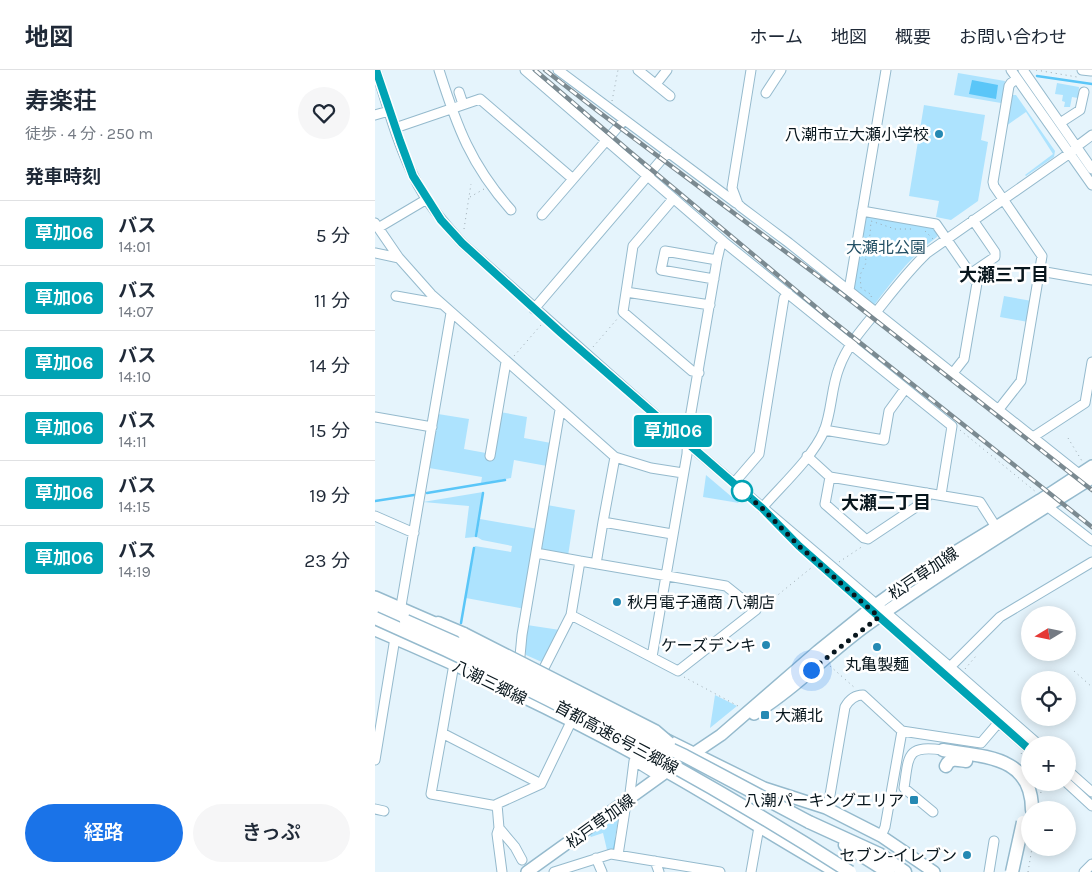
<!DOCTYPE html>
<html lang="ja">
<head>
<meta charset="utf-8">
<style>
  :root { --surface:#fff; --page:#f6f6f7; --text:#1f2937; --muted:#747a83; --line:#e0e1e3; --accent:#1a73e8 }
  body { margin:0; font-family:Karla,"Noto Sans JP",sans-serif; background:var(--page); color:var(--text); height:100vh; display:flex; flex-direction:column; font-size:19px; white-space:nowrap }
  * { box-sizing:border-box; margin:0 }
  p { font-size:16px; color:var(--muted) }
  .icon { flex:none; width:28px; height:28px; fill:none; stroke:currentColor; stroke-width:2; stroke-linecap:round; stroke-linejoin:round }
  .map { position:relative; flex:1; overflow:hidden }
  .side { display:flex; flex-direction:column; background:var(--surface); width:375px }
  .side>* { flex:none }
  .badge { padding:0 10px; border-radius:4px; font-size:18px; line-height:32px }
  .needle { width:32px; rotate:260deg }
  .buttons { position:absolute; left:646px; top:536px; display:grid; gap:10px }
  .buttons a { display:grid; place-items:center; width:55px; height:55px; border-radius:50%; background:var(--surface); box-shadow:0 2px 12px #0003; font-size:25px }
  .you { position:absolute; width:25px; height:25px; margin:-12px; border:4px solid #fff; border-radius:50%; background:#1a73e8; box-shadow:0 0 0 8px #1a73e833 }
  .map>.badge { position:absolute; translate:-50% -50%; box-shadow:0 0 0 2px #fff }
  h2 { padding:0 25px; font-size:19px; line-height:45px }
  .round { display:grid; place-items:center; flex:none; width:52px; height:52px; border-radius:26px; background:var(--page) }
  .headline { display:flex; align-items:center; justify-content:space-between; height:85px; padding:0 25px }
  h1 { font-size:24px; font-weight:600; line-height:38px }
  .primary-button { display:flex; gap:10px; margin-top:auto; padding:10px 25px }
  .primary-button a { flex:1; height:58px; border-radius:30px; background:var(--accent); color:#fff; font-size:20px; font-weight:600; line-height:58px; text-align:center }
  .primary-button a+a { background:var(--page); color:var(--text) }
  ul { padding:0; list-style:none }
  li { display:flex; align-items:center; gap:15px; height:65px; padding:0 25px; border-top:1px solid var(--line) }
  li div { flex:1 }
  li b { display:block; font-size:19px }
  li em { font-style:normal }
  li .badge { min-width:55px; font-weight:700; text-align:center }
  header { display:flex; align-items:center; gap:30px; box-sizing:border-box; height:70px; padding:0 25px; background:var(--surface); border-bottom:1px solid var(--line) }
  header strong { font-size:24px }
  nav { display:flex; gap:28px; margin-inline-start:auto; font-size:18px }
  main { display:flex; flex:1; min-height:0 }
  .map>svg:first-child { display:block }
</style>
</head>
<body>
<header>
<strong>地図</strong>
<nav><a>ホーム</a><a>地図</a><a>概要</a><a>お問い合わせ</a></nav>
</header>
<main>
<section class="side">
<div class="headline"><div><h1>寿楽荘</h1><p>徒歩 · 4 分 · 250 m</p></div><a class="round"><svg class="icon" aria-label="heart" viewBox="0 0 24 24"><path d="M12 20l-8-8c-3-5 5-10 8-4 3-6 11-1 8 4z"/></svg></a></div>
<h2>発車時刻</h2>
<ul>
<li><span class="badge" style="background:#00a3b4;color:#fff">草加06</span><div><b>バス</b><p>14:01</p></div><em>5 分</em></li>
<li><span class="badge" style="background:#00a3b4;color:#fff">草加06</span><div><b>バス</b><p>14:07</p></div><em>11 分</em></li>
<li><span class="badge" style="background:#00a3b4;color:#fff">草加06</span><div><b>バス</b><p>14:10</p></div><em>14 分</em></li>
<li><span class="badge" style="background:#00a3b4;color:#fff">草加06</span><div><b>バス</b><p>14:11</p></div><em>15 分</em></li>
<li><span class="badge" style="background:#00a3b4;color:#fff">草加06</span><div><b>バス</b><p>14:15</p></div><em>19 分</em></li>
<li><span class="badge" style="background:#00a3b4;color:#fff">草加06</span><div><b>バス</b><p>14:19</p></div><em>23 分</em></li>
</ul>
<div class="primary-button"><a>経路</a><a>きっぷ</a></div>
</section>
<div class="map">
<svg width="717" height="802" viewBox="0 0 717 802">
  <rect width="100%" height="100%" fill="#e5f4fc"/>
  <path fill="#ade3fe" d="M583 3 630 11 626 33 579 25Z
    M682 13 704 17 703 28 697 27 695 37H689L690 32 687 31 688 25 680 24Z
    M636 25H641L680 81 679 87 651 106 650 105 678 84 651 42 631 56Z
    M549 35 610 45 606 70 613 72 603 131 576 150 561 147 564 131 534 126Z
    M491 146 559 158 563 164 562 167C537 185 519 209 500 234H496L478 220 489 147Z
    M629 226 657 231 653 252 625 247Z
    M125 342 152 347 149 368 176 373 172 396 139 390 136 408 106 413 107 407 54 398 63 344 94 349 89 379 111 383Z
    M331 405 364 433 328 427Z
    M108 422 100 467 90 468 94 436 48 432Z
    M172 435 200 440 193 486 164 481Z
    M105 449 163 459 150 539 91 528 100 476 136 482 137 476 107 470 102 467Z
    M152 555 185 560 169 593 151 585 149 571Z
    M340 625 362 636 335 658Z
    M244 744 238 781 232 780 228 763 216 767 214 764Z"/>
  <path fill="#5ac6f8" d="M597 10 623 15 621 29 594 24Z"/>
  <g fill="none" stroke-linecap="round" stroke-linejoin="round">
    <path stroke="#5ac6f8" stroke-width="2.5" d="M662 6 717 14
      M52 423 130 410
      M0 431 39 425
      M101 466 108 423
      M86 553 99 478
      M239 781 241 770"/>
    <g stroke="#95bacd" stroke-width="11">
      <path id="minor" d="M1 0C12 35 22 72 38 105 50 131 68 152 87 173L313 374 575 597 664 675
        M64 0C82 57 96 95 136 140
        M150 0 349 172 577 356 566 425
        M183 0 361 133
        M263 0 295 26
        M376 0 357 118 363 134 366 137 414 173 704 404
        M636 0 717 115
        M648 0 717 99
        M707 0 716 1
        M281 14 292 0
        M84 22 88 34
        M391 23 406 0
        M0 45 14 41
        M685 53 705 40 709 22
        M20 58 105 29 198 109
        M298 129 258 176 248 242 317 301 324 303
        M487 141 561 154 602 213 589 289 578 303
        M167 145 249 50
        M0 153 24 188 56 224 240 387 276 398 308 403
        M3 158 52 129
        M0 183 24 188
        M665 201 717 210
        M595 204 620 187V182L598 150
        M339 209 286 200 290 181 342 190
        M474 220 511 0
        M251 222 335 235
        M21 226 66 234
        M159 239 293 82
        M624 339 646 311 667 186 619 116 618 112 634 16 636 13 642 9
        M0 347 57 357
        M449 360 509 370 514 341 530 319
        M658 367 710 333 717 292
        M115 386 131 292
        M432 386 455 407 605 432 621 457
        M455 407 450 434 489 468 493 469 547 433 552 427V423
        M359 413 384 384 409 228 413 223
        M668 433 717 471
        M387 438C407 415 437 388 449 361 457 341 456 318 464 298 472 276 487 259 502 241 518 221 533 201 552 183L695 83 701 77 717 65
        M0 446 39 463
        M228 452 240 387
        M421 472 655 680
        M161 483 205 491
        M221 494 228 452 297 464
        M26 536 76 243
        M145 586 147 565 185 340
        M277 587 312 384 313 360 342 190 345 177 349 172
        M79 594 67 663 166 714
        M575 597 625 547 717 492
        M169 598 196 545 205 491 351 516 381 540 303 601 196 545
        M67 663 56 724 122 736
        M0 690 20 568
        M692 700 717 722
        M691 712 717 736
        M257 728 255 723 259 691 285 707
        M451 738 454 731 470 637C474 630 480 625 488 625L527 661 606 673 624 652
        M0 739 9 741
        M558 742 529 718C534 685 531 675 568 680
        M124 758 122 764 127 802
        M506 766 510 757 527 661
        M243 785 250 740 247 735
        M221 788 227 802
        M147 790 140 777 124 758 122 734 166 714 196 652
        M280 791 284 802
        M179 802 236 784 345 802
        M376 802 384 757
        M614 802 619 771
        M709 802 717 794"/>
    </g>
    <g stroke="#95bacd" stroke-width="14">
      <path id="major" d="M0 527 69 557
        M0 560C99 602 198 649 292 702 349 734 404 770 461 802
        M379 644C420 619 453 583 492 555 565 503 641 456 717 408
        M286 667 389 718 451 738 506 766 559 802
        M152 802 291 702 346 665 443 581 495 539 541 506 665 430 717 396"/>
    </g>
    <g stroke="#95bacd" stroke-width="15">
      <path id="highway" d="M0 537 31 551
        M63 553 89 564
        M568 680C610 687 657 686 657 740
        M571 696C575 687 583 690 591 691
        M434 752 504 784 530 802
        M470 775 513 802"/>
    </g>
    <path stroke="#9ba9b1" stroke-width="1" stroke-dasharray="1 4" stroke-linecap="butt" d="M661 0 702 7
      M237 31 243 0
      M95 127 109 119
      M89 159 96 114
      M550 161 558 169
      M496 227 497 225 486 218 485 205 491 193 490 177 495 165 496 151 520 159H539
      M218 277 243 248
      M139 286 166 255
      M585 360 661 422
      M693 368 707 391
      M464 492 488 476
      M388 537 436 498
      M455 596 480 618
      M590 599 601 586 603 587
      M699 601 717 617
      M309 607 365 637
      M646 683 655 697
      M665 712 666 724
      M653 802 657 778"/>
    <use href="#minor" stroke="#fff" stroke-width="9"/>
    <use href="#major" stroke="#fff" stroke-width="11"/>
    <use href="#highway" stroke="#fff" stroke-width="12"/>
    <g stroke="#7b8a91" stroke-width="4.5">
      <path id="rail" d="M160 0 253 80 454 248 717 457
        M170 0 224 42 471 227 717 420"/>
    </g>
    <use href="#rail" stroke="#fff" stroke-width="2.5" stroke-dasharray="8" stroke-linecap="butt"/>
    <g stroke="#95bacd" stroke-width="15" stroke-linecap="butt">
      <path id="highway-bridge" d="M0 548C165 620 324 705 475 802
        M31 551 126 593 276 670 310 686 434 752
        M89 564 280 661 294 673
        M637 802 648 752"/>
    </g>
    <use href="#highway-bridge" stroke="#fff" stroke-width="12"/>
  </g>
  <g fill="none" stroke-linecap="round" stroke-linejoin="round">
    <g stroke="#fff" stroke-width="11">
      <path id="line" d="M1 0 25 71 38 106 66 150 87 173 185 262 387 438 424 476 655 680"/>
    </g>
    <use href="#line" stroke="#00a3b4" stroke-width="8"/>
    <path stroke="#08161d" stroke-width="5" stroke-dasharray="0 9" d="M367 421 387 438 424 476 504 547 436 600"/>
  </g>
  <g fill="#2589b3" stroke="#fff" stroke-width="2">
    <circle cx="564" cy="64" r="5"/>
    <circle cx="242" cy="532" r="5"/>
    <circle cx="391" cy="575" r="5"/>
    <circle cx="502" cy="577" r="5"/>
    <rect x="385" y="640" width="10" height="10" rx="2.5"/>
    <rect x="534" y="725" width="10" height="10" rx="2.5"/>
    <circle cx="592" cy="785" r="5"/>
  </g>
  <circle fill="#fff" stroke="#00a3b4" stroke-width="2.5" cx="367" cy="421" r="10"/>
  <g text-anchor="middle" stroke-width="5" stroke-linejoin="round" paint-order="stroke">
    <g font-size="16" fill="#08161d" stroke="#fff" text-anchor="end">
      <text x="554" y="70">八潮市立大瀬小学校</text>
      <text x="252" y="538" text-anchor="start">秋月電子通商 八潮店</text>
      <text x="381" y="581">ケーズデンキ</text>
      <text x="502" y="600" text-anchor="middle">丸亀製麺</text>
      <text x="400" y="651" text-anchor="start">大瀬北</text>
      <text x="529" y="736">八潮パーキングエリア</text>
      <text x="582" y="791">セブン-イレブン</text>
    </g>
    <g font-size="16" fill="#235065" stroke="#fff">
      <text x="511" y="183">大瀬北公園</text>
    </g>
    <g font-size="16" fill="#08161d" stroke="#fff">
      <text transform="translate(548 503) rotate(-34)" y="6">松戸草加線</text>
      <text transform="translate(115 612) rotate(26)" y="6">八潮三郷線</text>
      <text transform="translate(242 667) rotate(28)" y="6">首都高速6号三郷線</text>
      <text transform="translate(225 751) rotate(-36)" y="6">松戸草加線</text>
    </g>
    <g font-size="18" font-weight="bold" fill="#08161d" stroke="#fff">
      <text x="629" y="211">大瀬三丁目</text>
      <text x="511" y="439">大瀬二丁目</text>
    </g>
  </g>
</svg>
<div class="buttons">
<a><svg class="needle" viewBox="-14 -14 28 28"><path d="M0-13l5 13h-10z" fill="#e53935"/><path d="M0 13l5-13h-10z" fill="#747a83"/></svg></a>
<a><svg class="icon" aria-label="locate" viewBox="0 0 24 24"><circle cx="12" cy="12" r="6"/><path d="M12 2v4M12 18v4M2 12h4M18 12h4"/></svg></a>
<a>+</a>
<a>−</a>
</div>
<div class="you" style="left:436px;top:600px"></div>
<b class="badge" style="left:298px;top:361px;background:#00a3b4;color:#fff">草加06</b>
</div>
</main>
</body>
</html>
